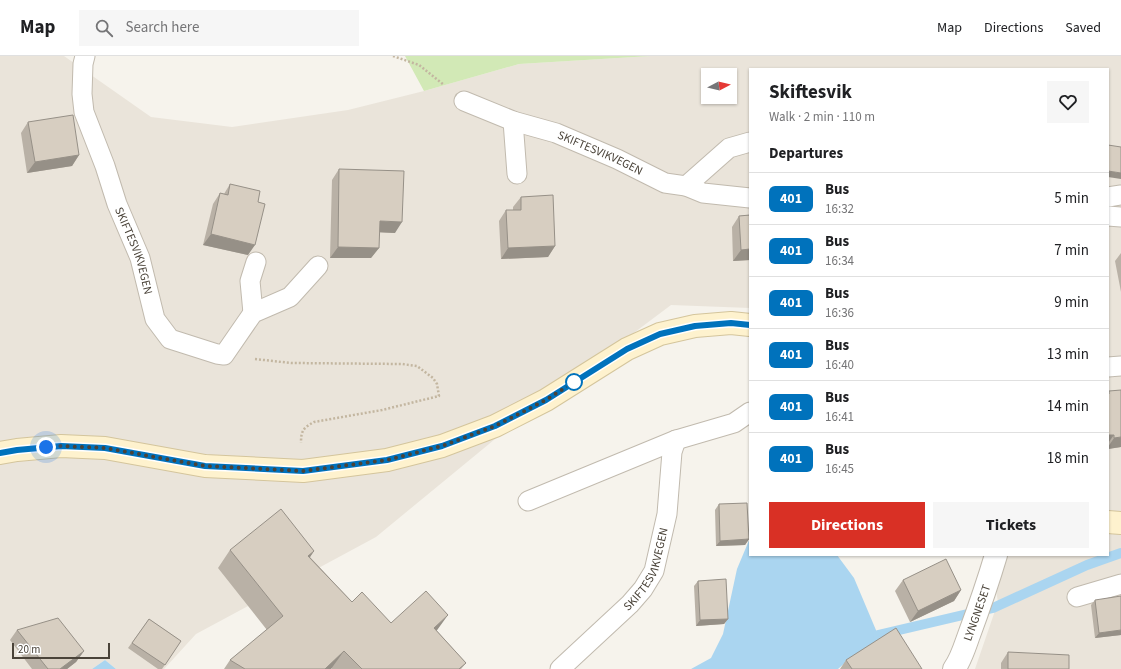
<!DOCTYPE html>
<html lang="en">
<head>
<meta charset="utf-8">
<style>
  :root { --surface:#fff; --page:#f6f6f6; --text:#202124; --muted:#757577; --line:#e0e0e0; --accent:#d93025 }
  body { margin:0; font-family:"Source Sans 3",sans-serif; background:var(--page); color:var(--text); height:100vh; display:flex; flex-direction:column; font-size:15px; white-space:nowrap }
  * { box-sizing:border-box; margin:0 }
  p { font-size:13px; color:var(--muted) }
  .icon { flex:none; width:22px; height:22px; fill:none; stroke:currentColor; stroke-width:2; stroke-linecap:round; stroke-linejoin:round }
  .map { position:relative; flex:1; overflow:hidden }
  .sheet { position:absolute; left:749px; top:12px; width:360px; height:488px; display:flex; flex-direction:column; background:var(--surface); border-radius:0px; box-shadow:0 1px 3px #0004 }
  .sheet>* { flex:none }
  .badge { padding:0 8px; border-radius:6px; font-size:14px; line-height:26px }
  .needle { width:26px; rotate:83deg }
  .controls { position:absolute; left:701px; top:12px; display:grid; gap:8px }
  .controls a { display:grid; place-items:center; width:36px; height:36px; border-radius:0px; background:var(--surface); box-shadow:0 1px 3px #0004; font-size:20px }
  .scale { position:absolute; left:12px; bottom:10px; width:98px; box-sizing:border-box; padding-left:4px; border:2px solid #4a4339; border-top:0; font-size:11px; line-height:14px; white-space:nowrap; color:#4a4339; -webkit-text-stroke:3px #fff; paint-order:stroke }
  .you { position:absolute; width:20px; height:20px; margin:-10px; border:3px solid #fff; border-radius:50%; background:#1a73e8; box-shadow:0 0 0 6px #1a73e833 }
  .map>.badge { position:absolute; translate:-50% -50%; box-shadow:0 0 0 2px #fff }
  h2 { padding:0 20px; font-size:15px; line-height:36px }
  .round { display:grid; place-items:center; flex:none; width:42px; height:42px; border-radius:0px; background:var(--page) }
  .headline { display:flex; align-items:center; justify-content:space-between; height:68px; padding:0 20px }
  h1 { font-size:19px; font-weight:700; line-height:30px }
  .action { display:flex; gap:8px; margin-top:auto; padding:8px 20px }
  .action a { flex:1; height:46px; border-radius:0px; background:var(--accent); color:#fff; font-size:16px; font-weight:700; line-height:46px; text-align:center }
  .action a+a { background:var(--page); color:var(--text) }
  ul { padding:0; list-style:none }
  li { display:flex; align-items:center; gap:12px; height:52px; padding:0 20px; border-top:1px solid var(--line) }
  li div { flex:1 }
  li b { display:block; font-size:15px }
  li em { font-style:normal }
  li .badge { min-width:44px; font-weight:700; text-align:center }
  header { display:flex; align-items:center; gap:24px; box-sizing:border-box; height:56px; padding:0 20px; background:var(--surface); border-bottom:1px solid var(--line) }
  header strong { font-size:19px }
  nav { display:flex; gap:22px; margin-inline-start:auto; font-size:14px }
  .search { width:280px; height:36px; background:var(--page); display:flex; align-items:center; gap:10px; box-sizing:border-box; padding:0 14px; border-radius:0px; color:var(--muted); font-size:15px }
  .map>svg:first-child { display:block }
</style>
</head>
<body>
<header>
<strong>Map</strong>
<div class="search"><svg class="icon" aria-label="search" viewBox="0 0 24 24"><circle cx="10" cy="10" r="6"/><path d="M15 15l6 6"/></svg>Search here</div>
<nav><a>Map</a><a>Directions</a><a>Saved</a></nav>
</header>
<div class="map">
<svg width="1121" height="613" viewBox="0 0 1121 613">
  <rect width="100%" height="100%" fill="#f6f3ec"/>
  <path fill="#eae4da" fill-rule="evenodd" d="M0 0H64L151 61 232 71 348 54 424 35 519 8 651 0H1121V613H975L998 546 990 499H1108V13H750V252L671 249 523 360 376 481 196 578 164 613H116L105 604 92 613H0ZM708 19H730V41H708Z"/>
  <path fill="#d2e9b6" d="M405 0H651L519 8 424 35Z"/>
  <path fill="#aad5f0" d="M750 482V499H837L854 522 881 586 847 605 838 613H691L711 602 723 578 737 513Z
    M105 604 116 613H92Z"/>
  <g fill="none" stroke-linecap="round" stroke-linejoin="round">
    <path stroke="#aad5f0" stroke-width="10" d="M878 579 993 552 1087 509 1121 497"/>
    <g stroke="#c1baae" stroke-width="21">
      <g id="lane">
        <path id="s1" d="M85 0 83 8 82 38 84 56 105 110 117 148 140 202 155 263 170 283 217 298 224 299 253 257 290 241 318 210"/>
        <path id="s2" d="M464 45 513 65 556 77 617 103 665 127 686 130 703 137 750 142"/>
        <path d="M513 65 517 118"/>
        <path d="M686 130 729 92 750 86"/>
        <path d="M1108 141 1121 139"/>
        <path d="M1108 160 1121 161"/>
        <path d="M253 257 250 225 256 206"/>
        <path d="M1108 311 1121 310"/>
        <path d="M528 445 676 384 734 367 750 356"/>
        <path d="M1077 541 1121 528"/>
        <path id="s3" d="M560 613 630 548 643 533 654 515 667 458 672 396 676 384"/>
      </g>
    </g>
    <g stroke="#c1baae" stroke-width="24">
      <g id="street">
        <path id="s4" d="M954 613C961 604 965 590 969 579 979 552 988 526 996 499"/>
      </g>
    </g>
    <g stroke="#d4c59c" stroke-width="24">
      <path id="secondary" d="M0 397 17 394 61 390 105 392 205 410 303 415 387 404 442 390 495 370 546 344 627 293 660 278 695 270 731 267 750 269
        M1108 466 1121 467"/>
    </g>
    <path stroke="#c3b6a0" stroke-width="2.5" stroke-dasharray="2 2" stroke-linecap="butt" d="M393 0 419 9 444 29
      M255 303 291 307 402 308 417 310 433 322 437 328 439 340 382 354 314 366C303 372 301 375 301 387"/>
    <use href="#lane" stroke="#fff" stroke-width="19"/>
    <use href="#street" stroke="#fff" stroke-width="22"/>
    <use href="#secondary" stroke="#fef2ce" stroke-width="22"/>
  </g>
  <path fill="#b9b1a6" d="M28 66 79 99 72 110 27 117 21 77Z
    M339 113 395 177 379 176V192L371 202H330L332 124Z
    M230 128 258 146 248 199 203 189 213 148 220 137 224 138Z
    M521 141 555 190 548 201 501 203 499 165 506 154H513V151Z
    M750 159V204L733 205 732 171 739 160Z
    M1121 197V236L1115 205Z
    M1109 335 1121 391 1108 393V336Z
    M719 448 749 483 745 489 716 490 715 454Z
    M230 494 314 495 310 501 352 546 391 567 437 575 466 607 461 613H332V612L331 613H224L230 604 267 574 218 512Z
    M903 524 961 534 954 545 910 566 895 535Z
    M698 525 728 563 724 568 696 570 694 530Z
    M1095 544 1121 579 1095 582 1091 549Z
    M149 563 181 585 162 613H158L128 592Z
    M17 574 84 595 76 606 67 613H32L10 584Z
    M1008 596 1069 613H1001V607Z
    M846 604 922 613H840Z"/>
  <path fill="#969087" d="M79 99 72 110 27 117 35 106Z
    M1108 115 1121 117V123L1108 121Z
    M380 165 402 166 395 177 372 176Z
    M211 178 255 189 248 199 203 189Z
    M555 190 548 201 501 203 508 192Z
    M338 191 379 192 371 202H330Z
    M750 193V204L733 205 741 194Z
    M1108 379H1114L1108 387Z
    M1121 381V391L1108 393V391L1114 382Z
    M749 483 745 489 716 490 720 485Z
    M314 495 302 513 308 500Z
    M961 534 954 545 910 566 918 555Z
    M448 559 435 577 434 572Z
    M728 563 724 568 696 570 700 564Z
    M1121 574V579L1095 582 1099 577Z
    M84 595 76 606 67 613H60Z
    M344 595 331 613H325Z"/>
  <path fill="#d7cec1" stroke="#969087" d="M73 59 79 99 35 106 28 66Z
    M1108 89 1121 91V117L1108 115Z
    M339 113 404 115 402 166 380 165 379 192 338 191Z
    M230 128 260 135 258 146 265 148 255 189 211 178 220 137 228 139Z
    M553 139 555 190 508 192 506 154H521V141Z
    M750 159V193L741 194 739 160Z
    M1121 334V381L1114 382V379H1108V338H1109V335Z
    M747 447 749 483 720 485 719 448Z
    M281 453 314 495 308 500 352 546 362 536 391 567 426 535 448 559 434 572 466 607 459 613H362L344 595 325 613H245L230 604 283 560 230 494Z
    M946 503 961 534 918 555 903 524Z
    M726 523 728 563 700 564 698 525Z
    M1121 540V574L1099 577 1095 544Z
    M58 562 84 595 60 613H48L17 574Z
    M149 563 181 585 165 609 132 587Z
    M896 572 922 613H852L846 604Z
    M1008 596 1069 599V613H1008Z"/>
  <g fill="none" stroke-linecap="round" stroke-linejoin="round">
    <g stroke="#fff" stroke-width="9">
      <path id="line" d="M0 397 17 394 61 390 105 392 205 410 303 415 387 404 442 390 495 370 546 344 627 293 660 278 695 270 731 267 750 269"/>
    </g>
    <use href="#line" stroke="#0072bc" stroke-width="6"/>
    <path stroke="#4a4339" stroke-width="4" stroke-dasharray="0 7.2" d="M46 391 61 390 105 392 205 410 303 415 387 404 442 390 495 370 546 344 574 326"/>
  </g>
  <circle fill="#fff" stroke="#0072bc" stroke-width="2" cx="574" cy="326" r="8"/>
  <g text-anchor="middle" stroke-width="3" stroke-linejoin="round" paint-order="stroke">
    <g font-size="12" fill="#4a4339" stroke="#fff">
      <text dy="4" stroke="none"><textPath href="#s2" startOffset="146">SKIFTESVIKVEGEN</textPath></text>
      <text dy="4" stroke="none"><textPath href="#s1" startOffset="204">SKIFTESVIKVEGEN</textPath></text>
      <text dy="4" stroke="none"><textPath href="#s3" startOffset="135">SKIFTESVIKVEGEN</textPath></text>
      <text dy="4" stroke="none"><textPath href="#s4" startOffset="61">LYNGNESET</textPath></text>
    </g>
  </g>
</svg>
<div class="controls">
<a><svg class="needle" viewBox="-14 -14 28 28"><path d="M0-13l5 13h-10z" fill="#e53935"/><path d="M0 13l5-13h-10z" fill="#757577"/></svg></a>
</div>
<div class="scale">20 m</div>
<div class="you" style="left:46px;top:391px"></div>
<section class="sheet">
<div class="headline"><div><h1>Skiftesvik</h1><p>Walk · 2 min · 110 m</p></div><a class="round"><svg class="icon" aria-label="heart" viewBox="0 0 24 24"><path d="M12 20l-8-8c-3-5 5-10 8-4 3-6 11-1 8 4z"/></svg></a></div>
<h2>Departures</h2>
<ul>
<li><span class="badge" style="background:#0072bc;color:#fff">401</span><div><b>Bus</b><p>16:32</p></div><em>5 min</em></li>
<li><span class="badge" style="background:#0072bc;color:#fff">401</span><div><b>Bus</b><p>16:34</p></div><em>7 min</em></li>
<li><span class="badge" style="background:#0072bc;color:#fff">401</span><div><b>Bus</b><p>16:36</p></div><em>9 min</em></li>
<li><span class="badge" style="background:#0072bc;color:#fff">401</span><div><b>Bus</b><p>16:40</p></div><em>13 min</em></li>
<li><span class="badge" style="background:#0072bc;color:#fff">401</span><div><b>Bus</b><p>16:41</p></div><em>14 min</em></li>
<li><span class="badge" style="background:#0072bc;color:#fff">401</span><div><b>Bus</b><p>16:45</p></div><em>18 min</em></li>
</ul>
<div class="action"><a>Directions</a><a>Tickets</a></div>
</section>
</div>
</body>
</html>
